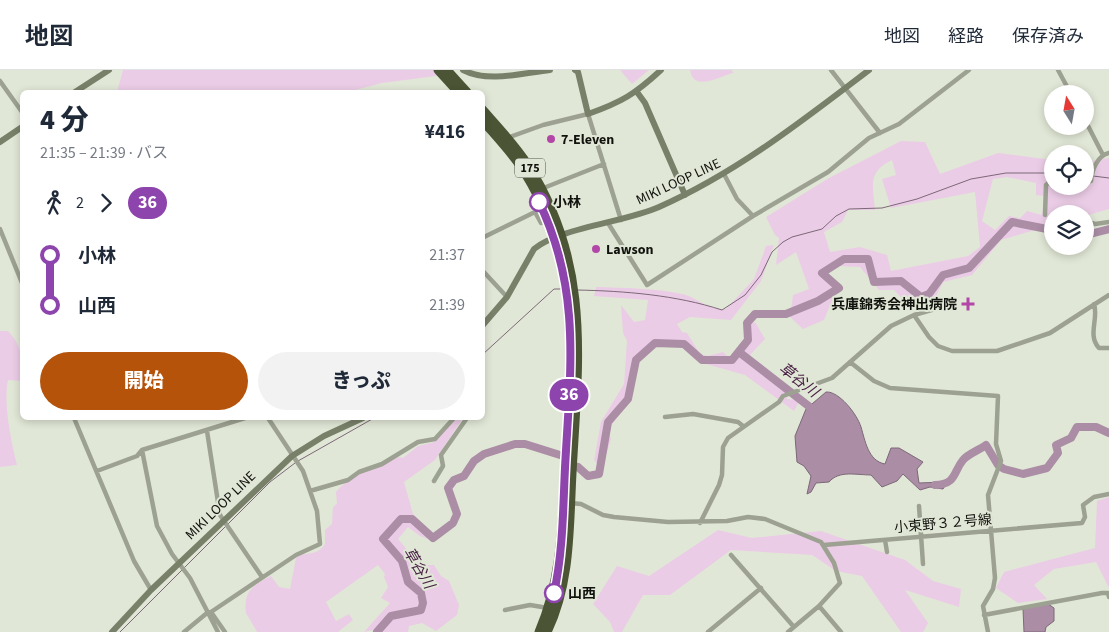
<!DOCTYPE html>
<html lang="ja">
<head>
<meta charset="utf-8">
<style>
  :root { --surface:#fff; --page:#f2f2f3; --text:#1f2937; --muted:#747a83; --line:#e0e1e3; --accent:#b45309 }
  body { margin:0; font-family:"Source Sans 3","Noto Sans JP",sans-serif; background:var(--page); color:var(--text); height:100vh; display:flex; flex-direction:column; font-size:19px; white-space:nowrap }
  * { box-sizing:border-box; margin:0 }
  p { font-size:16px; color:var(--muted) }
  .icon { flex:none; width:28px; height:28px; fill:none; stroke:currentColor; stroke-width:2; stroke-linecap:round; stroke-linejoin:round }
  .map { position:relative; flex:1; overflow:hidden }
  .details { position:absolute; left:20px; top:20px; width:465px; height:330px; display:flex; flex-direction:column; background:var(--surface); border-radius:8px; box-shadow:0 2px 8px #0003 }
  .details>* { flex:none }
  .badge { padding:0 10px; border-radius:16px; font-size:18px; line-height:32px }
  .needle { width:32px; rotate:349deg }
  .fabs { position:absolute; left:1044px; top:15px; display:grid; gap:10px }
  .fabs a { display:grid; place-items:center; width:50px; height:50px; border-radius:50%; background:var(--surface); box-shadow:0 2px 8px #0003; font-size:25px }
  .map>.badge { position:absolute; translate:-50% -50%; box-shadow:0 0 0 2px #fff }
  .legs { display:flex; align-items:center; gap:8px; height:55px; padding:0 20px; font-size:16px }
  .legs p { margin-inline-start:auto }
  .headline { display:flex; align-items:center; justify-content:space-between; height:85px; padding:0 20px }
  h1 { font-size:28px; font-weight:800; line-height:38px }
  .primary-button { display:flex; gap:10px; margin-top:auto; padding:10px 20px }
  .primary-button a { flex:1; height:58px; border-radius:30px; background:var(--accent); color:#fff; font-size:20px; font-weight:800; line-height:58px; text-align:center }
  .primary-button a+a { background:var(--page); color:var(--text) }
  ul { padding:0 20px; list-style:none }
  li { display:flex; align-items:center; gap:18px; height:50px; font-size:19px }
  li i { display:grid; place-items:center; width:8px; height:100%; margin:0 6px; background:currentColor }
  li i::after { content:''; width:12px; height:12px; margin:-6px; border:4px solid; border-radius:50%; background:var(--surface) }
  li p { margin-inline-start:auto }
  li:first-child i { background:linear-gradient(#0000 50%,currentColor 0) }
  li:last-child i { background:linear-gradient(currentColor 50%,#0000 0) }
  header { display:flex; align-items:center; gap:30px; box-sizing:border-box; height:70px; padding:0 25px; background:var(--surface); border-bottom:1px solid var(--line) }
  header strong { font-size:24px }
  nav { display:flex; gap:28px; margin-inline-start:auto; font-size:18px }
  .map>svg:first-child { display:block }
</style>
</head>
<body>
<header>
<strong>地図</strong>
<nav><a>地図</a><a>経路</a><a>保存済み</a></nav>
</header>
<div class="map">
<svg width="1109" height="562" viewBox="0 0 1109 562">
  <rect width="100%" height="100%" fill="#e1e7d6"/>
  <path fill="#ebcce6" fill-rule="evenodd" d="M123 0H450L451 4 382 13 347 22H117Z
    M620 0H649L632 14Z
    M690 0H732L733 3C719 7 693 22 690 0Z
    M901 71 925 72 940 104 998 83 1052 90V116H1085V92L1109 88V139L1085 146V144H1052V155L1001 170 972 205 943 212 932 234 911 238 894 220H879L860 197 837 196 821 206 837 218 824 250 803 259 790 247 793 225 809 219 796 182 776 195 779 168 775 165 766 147 829 108ZM892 90 896 105 882 109 891 138 975 122 980 177 968 186 891 201 887 185 860 177 830 182 824 162 842 152 848 140H875C873 116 867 102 892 90ZM1007 107 1036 113V125L1044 126 1042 145 1027 141 1020 148 1009 146 995 160 982 151 993 109Z
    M774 175 761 211 731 250 690 247 677 254 682 262 687 263 700 284 708 286 723 282 731 290 748 273 750 255 755 252 765 269 749 286 784 319 787 329 800 330 794 341 745 305 699 292C686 271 684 272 659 270L633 292 629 304 634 319 629 332 608 360 611 369 603 395 599 396 594 390 601 352 624 314 627 271 623 263 621 235 634 252 645 250 648 230 594 226 596 217C625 218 654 218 682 224 700 228 707 241 726 239L754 209 766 176Z
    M0 261H8C23 277 22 289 22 311L8 310C3 333 11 371 17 395L0 397Z
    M455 348H463L435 390 404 412 413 444 438 469 434 471 420 466 408 457 398 469C409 481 416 496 434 495L441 506 449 511 459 535 457 545 436 561 422 553 409 556 408 562H376L373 560 364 562 390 533 381 528 388 517 384 507 385 504 378 495 326 532 336 551 349 544 353 550 338 562H257L246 543C243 520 254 515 271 506L279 517 290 519 296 488C305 480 316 488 325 474V460L332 454 333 437 337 434 336 422C352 403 376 397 399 387L403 388 418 376 434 372Z
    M1109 427V518L1096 492 1054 499 1034 515 1047 529 1018 533 996 518 1004 502 1095 478 1097 431Z
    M718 460 752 468 821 461 905 490 933 511 961 519 959 537 905 520 928 553 923 562H901L862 506 836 501 812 485 731 480 670 525H643L622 562H614L610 552 593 534 617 496 649 506Z"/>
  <path fill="#ab8da6" stroke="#7c6878" d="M826 322C839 321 857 344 861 357 865 370 868 391 885 394L891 378H899L923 392 917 399 919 413 944 412 946 414 943 419 930 417 920 420 903 404 897 411 882 417 871 405C857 405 839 400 829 412L816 413 811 422 807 424 811 406 804 396 797 392 795 366 806 339Z
    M1048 534 1054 538V551L1046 557 1045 562H1024L1023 539Z"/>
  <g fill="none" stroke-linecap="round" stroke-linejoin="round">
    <path stroke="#7c6878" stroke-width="1" d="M1085 105 1109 108
      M577 220C625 221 676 225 722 240L745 225 761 205 772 182 783 172 792 167 822 159 836 146 849 139 882 138 917 129 971 109 1006 103H1052
      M482 285 554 219H561
      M298 391 374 348
      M228 454 270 412 295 393
      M120 562 225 457"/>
    <path stroke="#ab8da6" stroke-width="8" d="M1085 162 1090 164 1109 159
      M739 282 815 341
      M578 397 588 406 599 404 608 352 628 329 636 290 655 273 684 274 702 290H732L748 270 747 253 755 244H786L818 231 839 218 822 203 844 189H868L874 212 901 211 921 227 929 224 943 205 969 198 1012 152 1052 160
      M935 415C957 414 953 402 963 390 968 384 979 380 986 375L998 395 1004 399 1023 404 1047 398 1058 383 1056 375 1071 368 1077 357H1096L1109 363
      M377 562 391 546 421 540 423 533 421 523 408 512 402 491 383 469 401 449H412L433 468 453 453 457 444 448 418 454 410 464 406 474 391 484 384 515 374H525L560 385"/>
    <path stroke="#9ca191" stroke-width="4.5" d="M831 0 880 63
      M1058 0 1071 24
      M0 11 22 42
      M1085 50 1103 85
      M507 68 543 55 588 44 621 150
      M724 104 737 129 753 146
      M1085 111H1091C1092 100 1097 86 1109 83
      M541 119 604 94
      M1045 145 1046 115 1052 110
      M1085 147 1086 151 1095 154 1109 152
      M608 153 647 215 753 146 828 102 869 68 899 54 969 0
      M0 159 22 213
      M482 168 535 142 541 153 547 150
      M482 200 507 227
      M1094 234C1099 248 1087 265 1099 278H1109
      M914 245 929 267 938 276 952 281H997L1050 263 1109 225
      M850 292 874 311 890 318 998 326 996 374 1001 391 988 425 995 508 993 519 983 536 988 562
      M665 347 693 344 738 352 743 356
      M74 348 134 491 151 520
      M207 361 220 445 262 507
      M142 380 157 456 172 484 190 508 218 562
      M97 401 137 386 142 380 245 348
      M434 411 443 396 441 385 467 348
      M310 421 348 410 359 402 382 394 418 372 435 369 454 348
      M570 433 581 434 603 445 614 447 668 452 727 451 748 447 765 449 821 472 834 493 840 513 819 536 788 562
      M919 436 923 494
      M700 453 719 415 722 405 723 377 728 368 779 332 783 326 832 308 891 256 914 245 942 237
      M885 470 887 482
      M824 475 1082 453 1085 447 1083 435 1094 427 1109 424
      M731 485 794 557
      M819 536 841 562
      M505 540 530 535 548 538
      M211 542 296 485 320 474 317 441 303 401 268 348
      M208 543 211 542 225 562
      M984 545 1102 523H1108L1109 527
      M184 562 207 543
      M708 562 761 518"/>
    <path stroke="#79806a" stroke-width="6" d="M463 0C488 13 523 3 550 0
      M575 0 578 2 588 44C622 32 635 24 661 0
      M75 22 109 0
      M637 22 645 33 685 125
      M0 72 22 57
      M482 256 507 227 534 179C559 158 626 152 659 137 736 103 802 51 869 0
      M112 562 151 520 292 386 324 366 363 348"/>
    <path stroke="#4b5535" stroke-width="9" d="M438 0 458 22
      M447 0 467 22
      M482 39C498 57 515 75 528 95 592 195 578 291 572 403 569 457 571 513 547 562
      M482 50C495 65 508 79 519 94 583 188 571 292 565 399 562 455 562 509 539 562"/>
  </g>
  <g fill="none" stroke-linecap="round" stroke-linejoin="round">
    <g stroke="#fff" stroke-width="11">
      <path id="line-1" d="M539 132C582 221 570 302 565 398 563 439 563 482 554 523"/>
    </g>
    <use href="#line-1" stroke="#8e44ad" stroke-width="8"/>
  </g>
  <g fill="#b247a8" stroke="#e1e7d6" stroke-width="2">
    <circle cx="551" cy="69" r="5"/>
    <circle cx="596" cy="179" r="5"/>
    <path d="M965.5 226.5h5v5h5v5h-5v5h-5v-5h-5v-5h5z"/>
  </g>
  <g fill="#fff" stroke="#8e44ad" stroke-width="2.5">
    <circle cx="539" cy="132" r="9"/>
    <circle cx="554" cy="523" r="9"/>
  </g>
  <g text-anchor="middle" stroke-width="4" stroke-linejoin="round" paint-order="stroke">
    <rect fill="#e1e7d6" stroke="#4f5249" stroke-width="1" x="515" y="88.5" width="30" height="19" rx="4"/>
    <g font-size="12" font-weight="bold" fill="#10120d">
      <text x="530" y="102">175</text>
    </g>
    <g font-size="14" font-weight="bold" fill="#10120d" stroke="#e1e7d6" text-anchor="start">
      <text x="561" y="74">7-Eleven</text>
      <text x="606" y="184">Lawson</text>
      <text x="957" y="239" text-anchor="end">兵庫錦秀会神出病院</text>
    </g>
    <g font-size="14" fill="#10120d" stroke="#e1e7d6">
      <text transform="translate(678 111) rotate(-25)" y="5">MIKI LOOP LINE</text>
      <text transform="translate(220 435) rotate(-44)" y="5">MIKI LOOP LINE</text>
      <text transform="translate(943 453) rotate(-5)" y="5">小束野３２号線</text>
    </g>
    <g font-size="14" font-weight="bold" fill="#10120d" stroke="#e1e7d6" text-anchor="start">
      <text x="553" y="137">小林</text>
      <text x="568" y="528">山西</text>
    </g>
    <g font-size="15" font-style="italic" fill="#4b2247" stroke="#e1e7d6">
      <text transform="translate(799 310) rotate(38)" y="5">草谷川</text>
      <text transform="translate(419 498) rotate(59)" y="5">草谷川</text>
    </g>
  </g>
</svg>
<div class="fabs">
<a><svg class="needle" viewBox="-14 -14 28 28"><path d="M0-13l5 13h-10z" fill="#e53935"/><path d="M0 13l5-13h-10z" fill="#747a83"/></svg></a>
<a><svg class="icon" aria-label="locate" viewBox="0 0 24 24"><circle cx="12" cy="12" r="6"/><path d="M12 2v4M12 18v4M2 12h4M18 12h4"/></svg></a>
<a><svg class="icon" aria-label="layers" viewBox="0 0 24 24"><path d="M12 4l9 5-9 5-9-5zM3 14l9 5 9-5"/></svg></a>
</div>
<b class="badge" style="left:569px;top:325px;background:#8e44ad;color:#fff">36</b>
<section class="details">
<div class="headline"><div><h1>4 分</h1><p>21:35 – 21:39 · バス</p></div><b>¥416</b></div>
<div class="legs"><svg class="icon" aria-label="walk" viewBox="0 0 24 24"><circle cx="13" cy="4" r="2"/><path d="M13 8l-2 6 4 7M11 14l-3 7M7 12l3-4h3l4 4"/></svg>2<svg class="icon" aria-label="forward" viewBox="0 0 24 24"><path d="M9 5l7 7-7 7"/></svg><b class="badge" style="background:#8e44ad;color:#fff">36</b></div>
<ul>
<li><i style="color:#8e44ad"></i><b>小林</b><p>21:37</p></li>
<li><i style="color:#8e44ad"></i><b>山西</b><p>21:39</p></li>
</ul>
<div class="primary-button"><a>開始</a><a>きっぷ</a></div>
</section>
</div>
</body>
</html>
